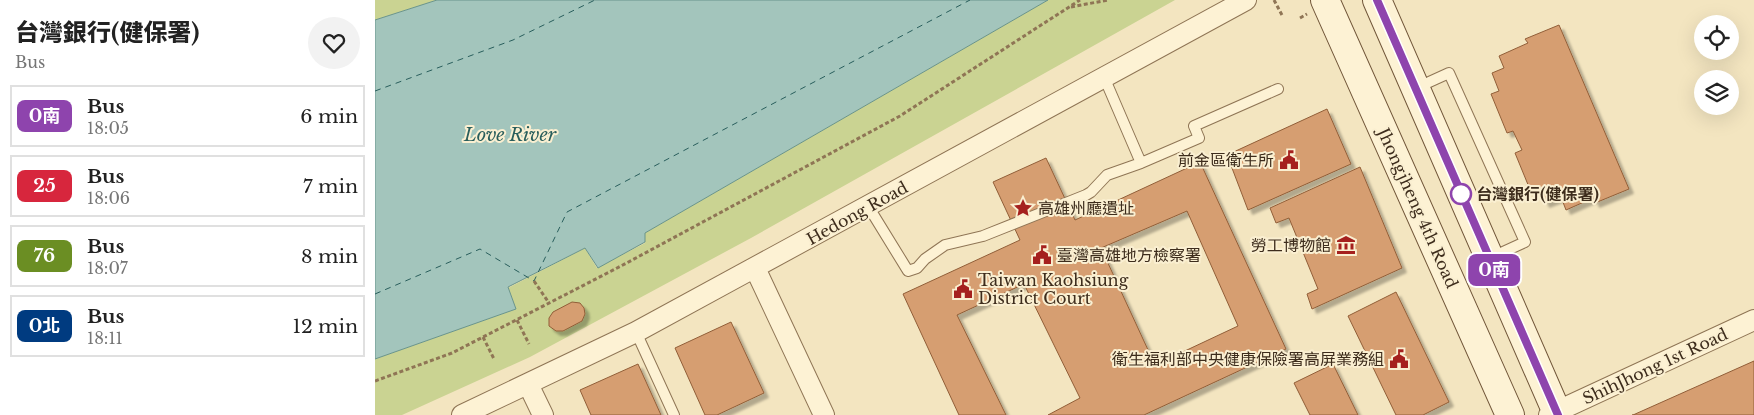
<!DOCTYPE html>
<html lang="en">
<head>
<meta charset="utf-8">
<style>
  :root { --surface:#fff; --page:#f2f2f2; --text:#222; --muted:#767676; --line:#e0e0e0 }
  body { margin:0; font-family:"Libre Baskerville","Noto Sans TC",serif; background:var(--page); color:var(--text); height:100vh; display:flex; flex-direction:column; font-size:19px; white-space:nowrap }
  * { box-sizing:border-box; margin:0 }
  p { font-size:16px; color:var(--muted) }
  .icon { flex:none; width:28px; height:28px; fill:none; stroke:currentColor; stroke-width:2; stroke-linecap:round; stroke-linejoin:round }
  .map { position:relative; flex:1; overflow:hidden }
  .details { display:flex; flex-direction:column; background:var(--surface); width:375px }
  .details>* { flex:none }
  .badge { padding:0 10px; border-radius:8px; font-size:18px; line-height:32px }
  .tools { position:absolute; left:1319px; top:15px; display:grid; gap:10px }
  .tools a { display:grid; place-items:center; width:45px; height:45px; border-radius:50%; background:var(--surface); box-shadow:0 5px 20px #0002; font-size:25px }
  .map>.badge { position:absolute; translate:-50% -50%; box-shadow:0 0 0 2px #fff }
  .round { display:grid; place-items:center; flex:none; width:52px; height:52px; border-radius:26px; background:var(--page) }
  .overview { display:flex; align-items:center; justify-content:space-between; height:85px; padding:0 15px }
  h1 { font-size:24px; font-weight:800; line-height:38px }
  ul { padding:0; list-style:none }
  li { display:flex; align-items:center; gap:15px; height:62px; margin:0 10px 8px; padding:0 5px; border:2px solid var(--line); border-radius:0px }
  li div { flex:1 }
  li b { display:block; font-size:19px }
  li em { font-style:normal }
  li .badge { min-width:55px; font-weight:700; text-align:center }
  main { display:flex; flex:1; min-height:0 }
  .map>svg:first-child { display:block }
</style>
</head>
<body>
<main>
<section class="details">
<div class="overview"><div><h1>台灣銀行(健保署)</h1><p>Bus</p></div><a class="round"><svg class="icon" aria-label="heart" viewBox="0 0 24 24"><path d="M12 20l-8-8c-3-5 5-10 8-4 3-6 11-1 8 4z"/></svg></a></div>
<ul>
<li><span class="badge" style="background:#8e44ad;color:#fff">0南</span><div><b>Bus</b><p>18:05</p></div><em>6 min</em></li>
<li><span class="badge" style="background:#d7263d;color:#fff">25</span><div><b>Bus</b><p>18:06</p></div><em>7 min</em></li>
<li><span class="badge" style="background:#6b8e23;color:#fff">76</span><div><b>Bus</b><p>18:07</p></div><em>8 min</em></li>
<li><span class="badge" style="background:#003b80;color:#fff">0北</span><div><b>Bus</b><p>18:11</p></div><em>12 min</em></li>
</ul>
</section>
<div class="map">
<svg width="1379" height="415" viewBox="0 0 1379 415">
  <defs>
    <filter id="shadow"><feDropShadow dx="4.5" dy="4.5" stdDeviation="1" flood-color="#0004"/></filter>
  </defs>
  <rect width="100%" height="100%" fill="#f3e5c0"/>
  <path fill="#cad392" d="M0 0H62L0 20Z
    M673 0H800L376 238 155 357 27 415H0V359L141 309 133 288 210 248 222 268 270 243V233Z"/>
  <path fill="#a3c5bc" stroke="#69948b" d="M62 0H673L270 233V242L223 268 210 248 133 287 141 309 0 359V20Z"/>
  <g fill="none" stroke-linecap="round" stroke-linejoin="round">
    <path stroke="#295e5c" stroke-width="1" stroke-dasharray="6 5" stroke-linecap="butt" d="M0 91 138 40 220 0
      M0 294 105 249 159 281 192 212 595 0"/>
  </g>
  <path fill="#d69e71" stroke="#915e38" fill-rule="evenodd" filter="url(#shadow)" d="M1184 25 1254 189 1220 203 1218 198 1191 210 1186 197 1170 203 1164 189 1156 192 1140 153 1147 150 1138 131 1132 133 1116 94 1124 91 1117 73 1129 68 1124 56 1153 43 1150 39Z
    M952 109 976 164 873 210 852 155Z
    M671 158 700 220 825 162 911 349 769 415H673L705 398 649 284 582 315 631 415H584L528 294 645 240 618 182ZM812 211 863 326 780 365 726 248Z
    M985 167 1027 268 937 309 932 294 943 289 914 218 901 223 895 208Z
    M1021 292 1074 402 1048 415H1021L973 316Z
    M197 302 205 303 209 308 210 314 207 321 188 331H181L174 326V318L178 312Z
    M356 322 389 393 342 415H330L300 348Z
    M1379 361V415H1257H1258Z
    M263 364 286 415H216L205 390Z
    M958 364 983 415H935L919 383Z"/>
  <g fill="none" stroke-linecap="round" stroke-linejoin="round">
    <g stroke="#8f7555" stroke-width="12">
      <path id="lane" d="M1041 88 1074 73 1150 242 1115 258
        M766 163 824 138 819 126 903 89
        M493 206 533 271 542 268 550 259 570 245 608 236 711 195 716 192 732 175 766 163 729 77
        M261 332 299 415"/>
    </g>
    <g stroke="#8f7555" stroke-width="22">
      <path id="street" d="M380 268 449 415
        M153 384 168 415
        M87 415 261 332 871 0
        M1174 415 1379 320"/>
    </g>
    <g stroke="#715639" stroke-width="30">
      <path id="secondary" d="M950 0 1135 415
        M1002 0 1183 415"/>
    </g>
    <path stroke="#8f7555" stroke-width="3" stroke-dasharray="4 2.5" stroke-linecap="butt" d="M899 0 908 17
      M696 7 733 0
      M925 18 932 14
      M159 281 174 303
      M142 320 154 344
      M108 337 119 359
      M0 381 77 353 246 266 525 116 705 0"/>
    <use href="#lane" stroke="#fdf2d4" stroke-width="10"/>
    <use href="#street" stroke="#fdf2d4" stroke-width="20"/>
    <use href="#secondary" stroke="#fdf2d4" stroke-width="28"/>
  </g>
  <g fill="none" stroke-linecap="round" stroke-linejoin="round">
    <g stroke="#fff" stroke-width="11">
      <path id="line" d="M1002 0 1183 415"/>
    </g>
    <use href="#line" stroke="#8e44ad" stroke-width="8"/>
  </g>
  <defs>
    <g id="civic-bare" transform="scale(1.5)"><path d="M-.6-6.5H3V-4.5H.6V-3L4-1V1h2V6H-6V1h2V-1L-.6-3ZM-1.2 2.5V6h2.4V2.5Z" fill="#a5201e" stroke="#faefd1" stroke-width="2.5" paint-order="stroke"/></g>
    <g id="sight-bare" transform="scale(1.5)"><path d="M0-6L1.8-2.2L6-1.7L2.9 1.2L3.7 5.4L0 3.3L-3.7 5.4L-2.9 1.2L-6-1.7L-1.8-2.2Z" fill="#a5201e" stroke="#faefd1" stroke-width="2.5" paint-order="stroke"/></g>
    <g id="museum-bare" transform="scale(1.5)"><path d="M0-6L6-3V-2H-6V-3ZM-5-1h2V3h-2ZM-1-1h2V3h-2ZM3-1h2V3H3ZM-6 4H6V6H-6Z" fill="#a5201e" stroke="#faefd1" stroke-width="2.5" paint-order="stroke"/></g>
  </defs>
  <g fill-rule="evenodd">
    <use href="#civic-bare" x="914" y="160"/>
    <use href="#sight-bare" x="648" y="208"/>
    <use href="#museum-bare" x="971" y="245"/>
    <use href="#civic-bare" x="667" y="255"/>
    <use href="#civic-bare" x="588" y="289"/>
    <use href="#civic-bare" x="1024" y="359"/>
  </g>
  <circle fill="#fff" stroke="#8e44ad" stroke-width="2.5" cx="1086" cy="194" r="10"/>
  <g text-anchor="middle" stroke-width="4" stroke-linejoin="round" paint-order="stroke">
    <g font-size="16" fill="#3d2c1c" stroke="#faefd1" text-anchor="end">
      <text x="899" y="166">前金區衛生所</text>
      <text x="663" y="214" text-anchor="start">高雄州廳遺址</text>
      <text x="956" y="251">勞工博物館</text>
      <text x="682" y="261" text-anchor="start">臺灣高雄地方檢察署</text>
      <text x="603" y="286" text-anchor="start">Taiwan Kaohsiung<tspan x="603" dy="18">District Court</tspan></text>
      <text x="1009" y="365">衛生福利部中央健康保險署高屏業務組</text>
    </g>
    <g font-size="16" font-weight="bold" fill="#3d2c1c" stroke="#faefd1" text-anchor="start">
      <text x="1101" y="200">台灣銀行(健保署)</text>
    </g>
    <g font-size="16" fill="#3d2c1c" stroke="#faefd1">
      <text transform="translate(1043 208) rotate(66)" y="6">Jhongjheng 4th Road</text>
      <text transform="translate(482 213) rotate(-29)" y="6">Hedong Road</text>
      <text transform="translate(1280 366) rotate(-25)" y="6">ShihJhong 1st Road</text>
    </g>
    <g font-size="18" font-style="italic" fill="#295e5c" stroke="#faefd1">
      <text x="135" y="141">Love River</text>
    </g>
  </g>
</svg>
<div class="tools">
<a><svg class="icon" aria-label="locate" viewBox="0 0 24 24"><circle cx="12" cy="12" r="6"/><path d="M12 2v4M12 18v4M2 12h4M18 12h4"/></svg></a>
<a><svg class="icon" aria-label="layers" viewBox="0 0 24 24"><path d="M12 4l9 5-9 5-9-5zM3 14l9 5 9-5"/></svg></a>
</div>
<b class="badge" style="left:1119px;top:270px;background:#8e44ad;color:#fff">0南</b>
</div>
</main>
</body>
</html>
